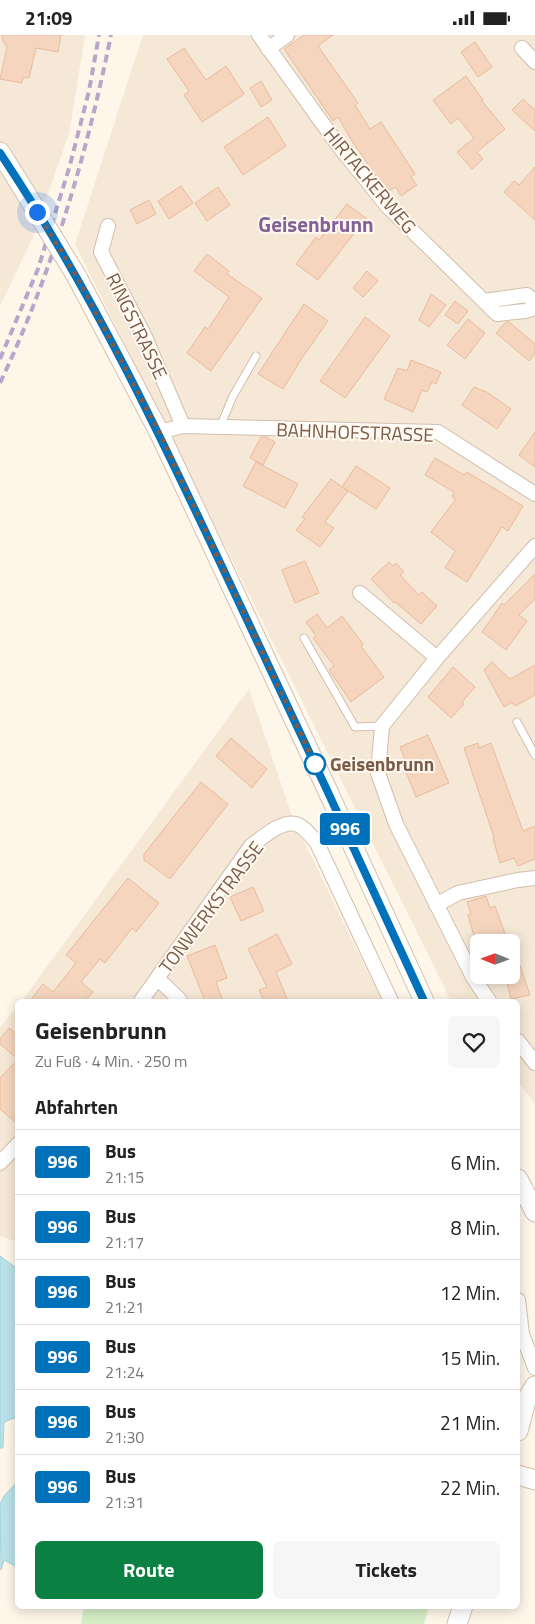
<!DOCTYPE html>
<html lang="de">
<head>
<meta charset="utf-8">
<style>
  :root { --surface:#fff; --page:#f6f6f6; --text:#222; --muted:#767676; --line:#e0e0e0; --accent:#0b8043 }
  body { margin:0; font-family:"Titillium Web",sans-serif; background:var(--page); color:var(--text); height:100vh; display:flex; flex-direction:column; font-size:19px; white-space:nowrap }
  * { box-sizing:border-box; margin:0 }
  p { font-size:16px; color:var(--muted) }
  .icon { flex:none; width:28px; height:28px; fill:none; stroke:currentColor; stroke-width:2; stroke-linecap:round; stroke-linejoin:round }
  .map { position:relative; flex:1; overflow:hidden }
  .sheet { position:absolute; left:15px; top:964px; width:505px; height:610px; display:flex; flex-direction:column; background:var(--surface); border-radius:8px; box-shadow:0 2px 12px #0003 }
  .sheet>* { flex:none }
  .badge { padding:0 10px; border-radius:4px; font-size:18px; line-height:32px }
  .needle { width:32px; rotate:271deg }
  .tools { position:absolute; left:470px; top:899px; display:grid; gap:10px }
  .tools a { display:grid; place-items:center; width:50px; height:50px; border-radius:8px; background:var(--surface); box-shadow:0 2px 12px #0003; font-size:25px }
  .you { position:absolute; width:25px; height:25px; margin:-12px; border:4px solid #fff; border-radius:50%; background:#1a73e8; box-shadow:0 0 0 8px #1a73e833 }
  .map>.badge { position:absolute; translate:-50% -50%; box-shadow:0 0 0 2px #fff }
  h2 { padding:0 20px; font-size:19px; line-height:45px }
  .round { display:grid; place-items:center; flex:none; width:52px; height:52px; border-radius:8px; background:var(--page) }
  .overview { display:flex; align-items:center; justify-content:space-between; height:85px; padding:0 20px }
  h1 { font-size:24px; font-weight:700; line-height:38px }
  .cta { display:flex; gap:10px; margin-top:auto; padding:10px 20px }
  .cta a { flex:1; height:58px; border-radius:8px; background:var(--accent); color:#fff; font-size:20px; font-weight:700; line-height:58px; text-align:center }
  .cta a+a { background:var(--page); color:var(--text) }
  ul { padding:0; list-style:none }
  li { display:flex; align-items:center; gap:15px; height:65px; padding:0 20px; border-top:1px solid var(--line) }
  li div { flex:1 }
  li b { display:block; font-size:19px }
  li em { font-style:normal }
  li .badge { min-width:55px; font-weight:700; text-align:center }
  .status { display:flex; justify-content:space-between; align-items:center; height:35px; padding:0 25px; background:var(--surface); direction:ltr }
  .status svg { height:14px; fill:currentColor }
  .map>svg:first-child { display:block }
</style>
</head>
<body>
<div class="status"><b>21:09</b><svg viewBox="0 0 49 12"><path d="M0 12V9h3v3zM5 12V6h3v6zM10 12V3h3v9zM15 12V0h3v12zM26 1h20v11H26zM47 4h2v5h-2z"/></svg></div>
<div class="map">
<svg width="535" height="1589" viewBox="0 0 535 1589">
  <rect width="100%" height="100%" fill="#fef6e9"/>
  <path fill="#f6e8d6" fill-rule="evenodd" d="M0 0H85L69 99 32 204 0 271Z
    M143 0H535V1069L518 1047V966H452L450 964 75 209ZM479 908H511V940H479Z
    M249 654 293 784 382 966H22Z
    M17 972V1207L0 1201V992Z"/>
  <path fill="#d5edc5" d="M84 1571H429L424 1589H81Z"/>
  <path fill="#bbe2e9" stroke="#a0d2dc" d="M0 1221 18 1234 17 1382 4 1387 3 1413H0Z
    M17 1447V1532L4 1525 1 1535 0 1469 4 1461Z"/>
  <path fill="#f5d5be" stroke="#e9bb9d" d="M2 0H61L58 17 36 13 29 43 23 42 22 48 0 44 7 12 5 8 3 7Z
    M304 0H333L318 11 358 68 355 70 370 94 381 87 415 139 411 142 417 150 401 161 396 152 387 157 352 106 338 82 333 86 284 14Z
    M475 7 492 32 478 42 461 17Z
    M184 13 206 45 226 31 244 59 202 87 184 60 189 56 167 24Z
    M466 41 483 65 482 66 505 94 477 117 483 124 472 134 457 117 474 103 458 83 451 89 433 65Z
    M261 46 272 65 261 72 250 53Z
    M523 64 535 75V96L512 75Z
    M268 82 286 111 243 140 224 112Z
    M535 132V185L504 157 514 146 519 150Z
    M181 151 193 168 169 184 158 166Z
    M218 152 230 170 207 186 195 168Z
    M149 165 156 179 137 189 130 175Z
    M347 169 366 183 318 245 296 229 316 202 319 205Z
    M207 219 229 236 227 239 262 263 211 336 187 318 205 292 208 294 229 262 194 236Z
    M367 236 378 246 363 262 353 253Z
    M431 259 446 270 429 292 419 285Z
    M455 266 468 276 458 289 445 280Z
    M304 269 328 286 302 323 283 354 258 339Z
    M365 282 390 301 345 363 320 346Z
    M468 284 485 298 465 324 447 310Z
    M506 287H509L535 309V318L529 326 496 298Z
    M411 325 441 337 436 349 432 347 427 357 422 355 413 377 384 364 398 333 407 336Z
    M474 352 487 357 511 374 497 394 462 370Z
    M535 397V432L519 420Z
    M261 402H266L275 407 263 430 250 423Z
    M435 423 464 440 467 437 523 471 508 496 502 492 467 547 445 533 455 516 431 497 456 464 452 462 454 457 425 440Z
    M256 427 298 449 285 473 243 451Z
    M356 431 390 453 376 474 342 452Z
    M331 444 348 456 325 487 334 493 320 512 296 495 305 484 302 482Z
    M305 526 319 558 295 568 282 535Z
    M389 527 393 531 396 528 404 537 400 540 419 560 422 557 437 571 421 589 395 567 394 568 371 544Z
    M535 539V564L519 580 527 586 506 615 482 597 502 568 504 570Z
    M317 579 327 593 342 581 363 609 361 611 384 642 351 667 329 635 334 631 313 603 316 601 306 587Z
    M492 627 510 644 535 630V660L515 671 512 667 504 672 484 635Z
    M453 632 475 652 462 667 464 669 451 683 428 662Z
    M428 700 449 748 416 762 406 737 409 735 400 712Z
    M231 703 267 734 252 753 216 721Z
    M478 708 479 713 491 708 523 796 535 791V824L518 831 514 823 500 828 493 803 494 802 464 713Z
    M201 747 228 769 170 844 144 825V819Z
    M128 843 159 868 136 897 132 893 105 928 100 924 81 947 93 957 85 966H30L43 949 53 957 76 928 66 920Z
    M253 852 264 876 241 886 230 862Z
    M486 861 490 873 495 871 507 904 498 908H476L468 880 471 879 467 867Z
    M277 899 292 929 276 937 288 966H264L259 955 267 952 248 914Z
    M215 910 227 943 216 947 223 966H205L187 921Z
    M513 910 530 960 511 964 505 940H511V911Z
    M9 993 18 1000V1024L0 1009V1004Z
    M18 1024V1090L0 1074V1043Z"/>
  <g fill="none" stroke-linecap="round" stroke-linejoin="round">
    <g stroke="#d2beac" stroke-width="9">
      <path id="lane" d="M220 392 233 361 256 321
        M304 603 355 692 382 691
        M517 687 535 720"/>
    </g>
    <g stroke="#d2beac" stroke-width="16">
      <path id="street" d="M259 0 338 110 388 172 497 279 525 276 535 273
        M522 13 535 27
        M268 14 287 0
        M108 191 101 217 145 302 183 391
        M484 266 527 260 535 267
        M159 397 183 391 438 397 535 459
        M360 558 437 623
        M436 870 458 858 518 845 535 843
        M158 944 178 963 180 966
        M141 966 251 811C262 803 281 785 296 789 305 792 311 801 317 808L391 966
        M489 966 473 942 396 789 378 738 382 691 437 623 535 511
        M518 1006 535 1028
        M0 1128 18 1109
        M518 1265 522 1299 535 1333"/>
    </g>
    <g stroke="#d7c0ac" stroke-width="21">
      <path id="secondary" d="M0 117 17 144
        M77 242 159 397 325 750 424 966
        M518 1144 535 1177
        M518 1396 526 1366 535 1351
        M518 1440 535 1445
        M457 1589 463 1571"/>
    </g>
    <use href="#lane" stroke="#fff" stroke-width="7"/>
    <use href="#street" stroke="#fff" stroke-width="14"/>
    <use href="#secondary" stroke="#fff" stroke-width="19"/>
    <path stroke="#b9a5ca" stroke-width="4" stroke-dasharray="8 5" stroke-linecap="butt" d="M0 324 38 234 70 130 89 56 99 0
      M0 348C52 238 87 119 111 0"/>
    <g stroke="#d7c0ac" stroke-width="21" stroke-linecap="butt">
      <path id="secondary-bridge" d="M17 144 77 242"/>
    </g>
    <use href="#secondary-bridge" stroke="#fff" stroke-width="19"/>
  </g>
  <g fill="none" stroke-linecap="round" stroke-linejoin="round">
    <g stroke="#fff" stroke-width="11">
      <path id="line" d="M0 118C96 261 168 417 241 572 303 703 364 834 424 966"/>
    </g>
    <use href="#line" stroke="#0072bc" stroke-width="8"/>
    <path stroke="#7b5c4a" stroke-width="5" stroke-dasharray="0 9" d="M37 177 77 242 159 397 315 729"/>
  </g>
  <circle fill="#fff" stroke="#0072bc" stroke-width="2.5" cx="315" cy="729" r="10"/>
  <g text-anchor="middle" stroke-width="4" stroke-linejoin="round" paint-order="stroke">
    <g font-size="19" fill="#7b5c4a" stroke="#fff9f0">
      <text transform="translate(370 145) rotate(50)" y="7">HIRTACKERWEG</text>
      <text transform="translate(137 291) rotate(64)" y="7">RINGSTRASSE</text>
      <text transform="translate(355 397) rotate(2)" y="7">BAHNHOFSTRASSE</text>
      <text transform="translate(211 872) rotate(-53)" y="7">TONWERKSTRASSE</text>
    </g>
    <g font-size="19" font-weight="bold" fill="#7b5c4a" stroke="#fff9f0" text-anchor="start">
      <text x="330" y="736">Geisenbrunn</text>
    </g>
    <g font-size="21" font-weight="bold" fill="#856296" stroke="#fff9f0">
      <text x="316" y="197">Geisenbrunn</text>
    </g>
  </g>
</svg>
<div class="tools">
<a><svg class="needle" viewBox="-14 -14 28 28"><path d="M0-13l5 13h-10z" fill="#e53935"/><path d="M0 13l5-13h-10z" fill="#767676"/></svg></a>
</div>
<div class="you" style="left:37px;top:177px"></div>
<b class="badge" style="left:345px;top:794px;background:#0072bc;color:#fff">996</b>
<section class="sheet">
<div class="overview"><div><h1>Geisenbrunn</h1><p>Zu Fuß · 4 Min. · 250 m</p></div><a class="round"><svg class="icon" aria-label="heart" viewBox="0 0 24 24"><path d="M12 20l-8-8c-3-5 5-10 8-4 3-6 11-1 8 4z"/></svg></a></div>
<h2>Abfahrten</h2>
<ul>
<li><span class="badge" style="background:#0072bc;color:#fff">996</span><div><b>Bus</b><p>21:15</p></div><em>6 Min.</em></li>
<li><span class="badge" style="background:#0072bc;color:#fff">996</span><div><b>Bus</b><p>21:17</p></div><em>8 Min.</em></li>
<li><span class="badge" style="background:#0072bc;color:#fff">996</span><div><b>Bus</b><p>21:21</p></div><em>12 Min.</em></li>
<li><span class="badge" style="background:#0072bc;color:#fff">996</span><div><b>Bus</b><p>21:24</p></div><em>15 Min.</em></li>
<li><span class="badge" style="background:#0072bc;color:#fff">996</span><div><b>Bus</b><p>21:30</p></div><em>21 Min.</em></li>
<li><span class="badge" style="background:#0072bc;color:#fff">996</span><div><b>Bus</b><p>21:31</p></div><em>22 Min.</em></li>
</ul>
<div class="cta"><a>Route</a><a>Tickets</a></div>
</section>
</div>
</body>
</html>
